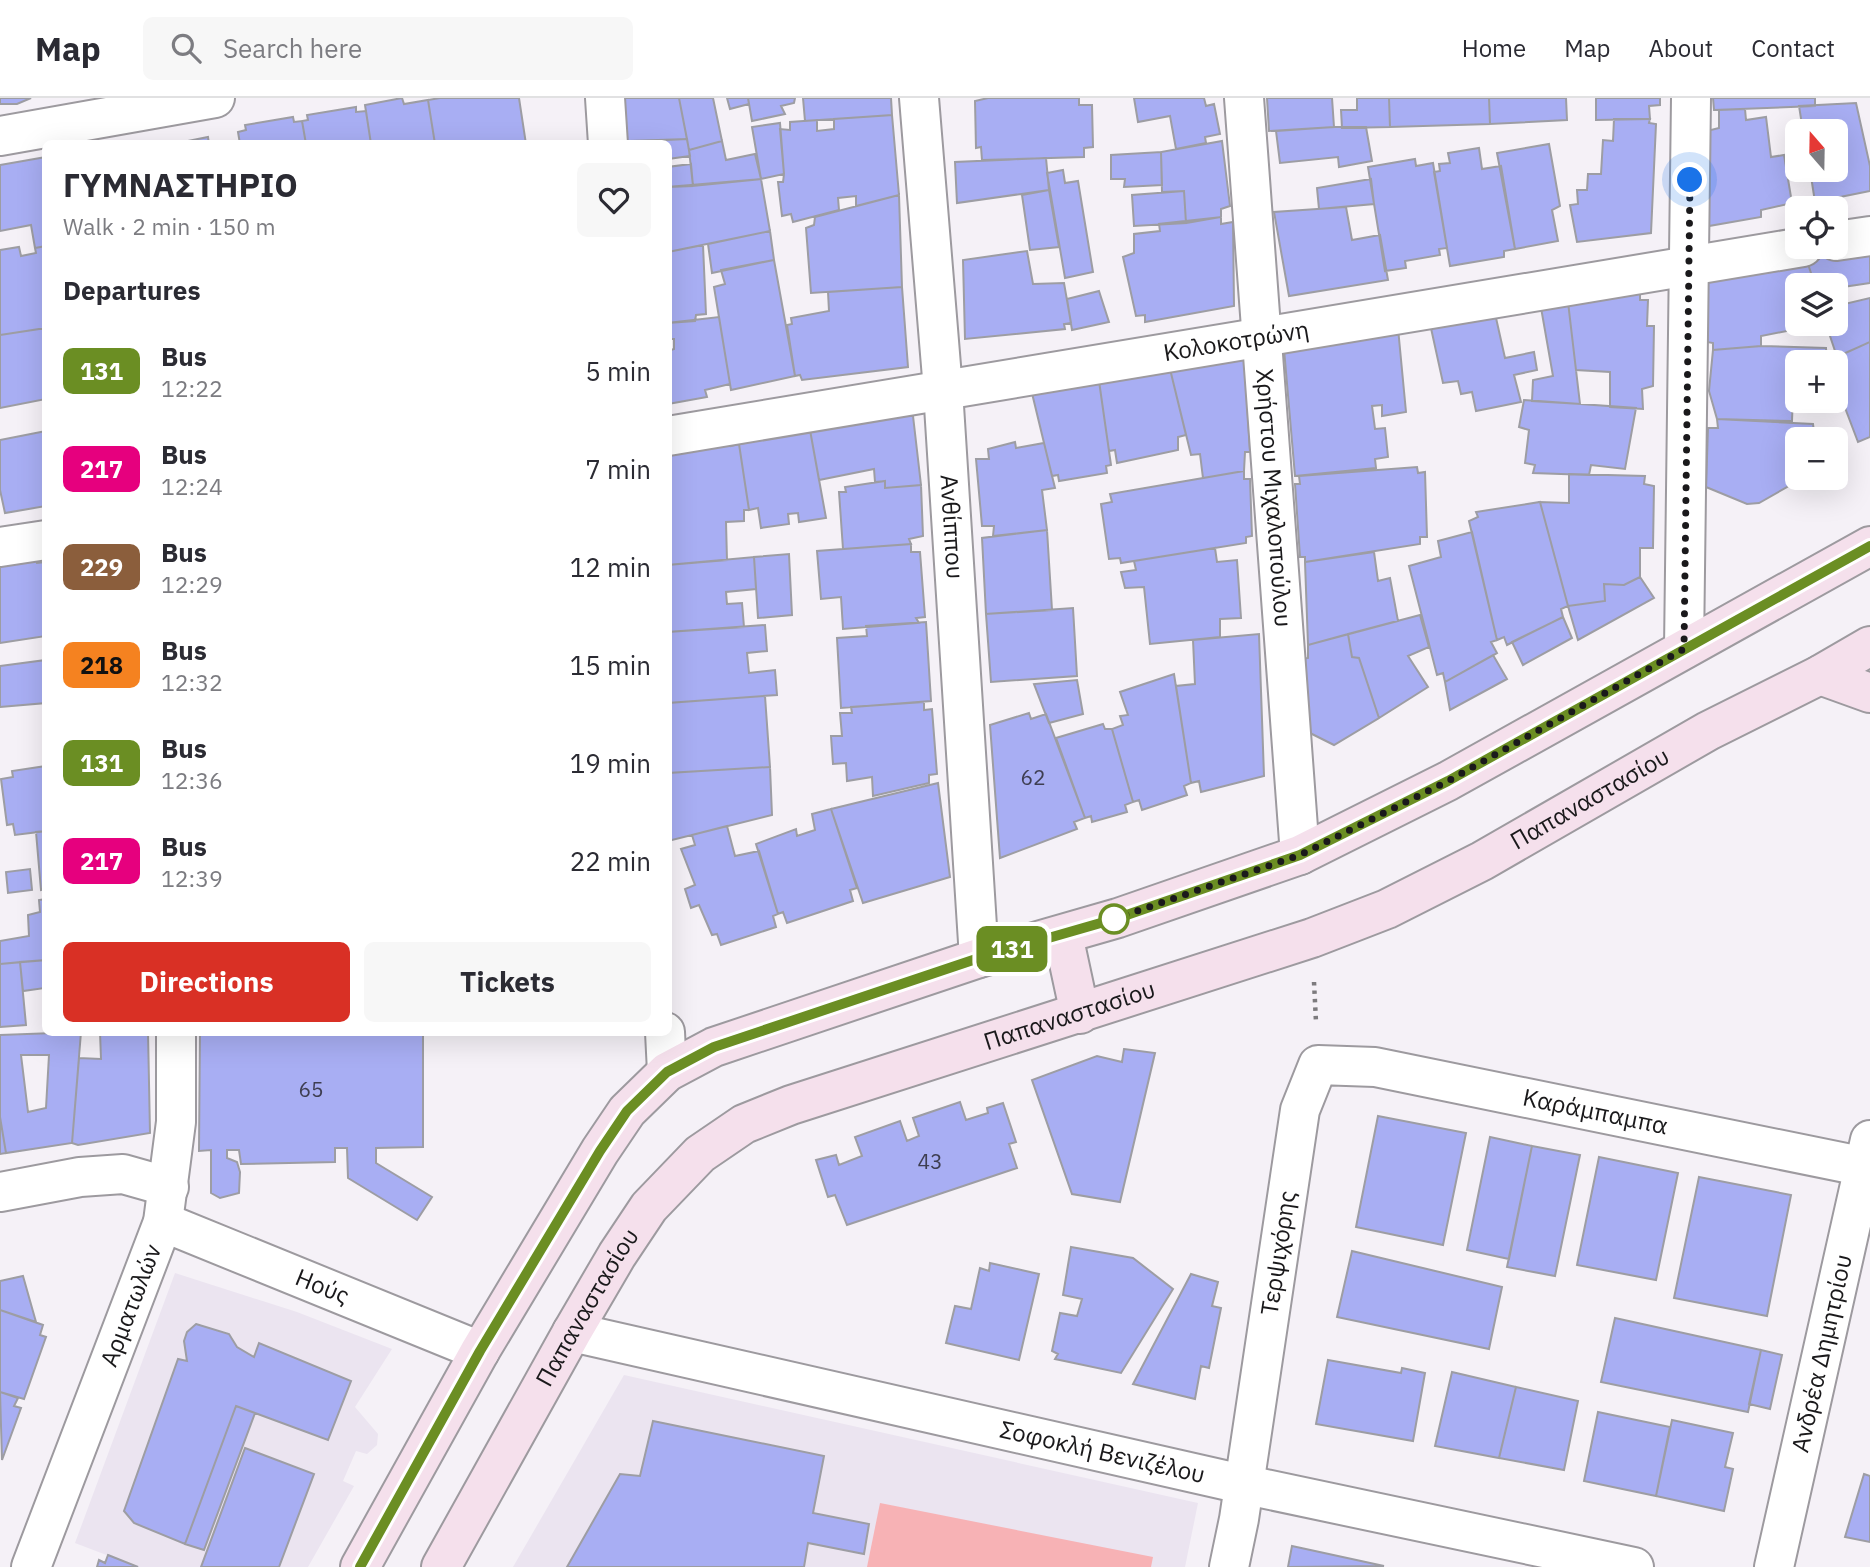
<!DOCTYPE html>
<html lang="en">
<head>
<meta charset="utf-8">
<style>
  :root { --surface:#fff; --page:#f7f7f7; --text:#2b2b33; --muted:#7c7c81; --line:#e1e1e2; --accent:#d93025 }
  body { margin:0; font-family:"IBM Plex Sans",sans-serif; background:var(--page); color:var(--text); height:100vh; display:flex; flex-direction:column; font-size:26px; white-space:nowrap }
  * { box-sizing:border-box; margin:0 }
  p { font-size:23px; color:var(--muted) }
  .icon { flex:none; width:38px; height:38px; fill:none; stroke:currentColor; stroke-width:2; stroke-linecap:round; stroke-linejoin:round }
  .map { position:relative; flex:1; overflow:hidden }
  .side { position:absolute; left:42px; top:42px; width:630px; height:896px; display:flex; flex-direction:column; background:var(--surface); border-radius:10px; box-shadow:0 7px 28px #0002 }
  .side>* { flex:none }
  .badge { padding:0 14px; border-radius:10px; font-size:24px; line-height:46px }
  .needle { width:46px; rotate:340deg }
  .tools { position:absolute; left:1785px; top:21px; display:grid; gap:14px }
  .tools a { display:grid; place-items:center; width:63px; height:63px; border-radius:10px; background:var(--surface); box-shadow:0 7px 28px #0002; font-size:35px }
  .you { position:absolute; width:35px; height:35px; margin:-18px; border:5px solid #fff; border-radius:50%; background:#1a73e8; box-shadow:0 0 0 10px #1a73e833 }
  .map>.badge { position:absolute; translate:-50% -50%; box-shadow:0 0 0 4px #fff }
  h2 { padding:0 21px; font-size:26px; line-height:63px }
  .round { display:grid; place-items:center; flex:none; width:74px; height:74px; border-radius:10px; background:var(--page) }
  .summary { display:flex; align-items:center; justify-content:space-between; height:119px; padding:0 21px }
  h1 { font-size:33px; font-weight:800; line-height:52px }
  .button { display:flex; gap:14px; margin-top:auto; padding:14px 21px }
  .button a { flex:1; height:80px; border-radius:10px; background:var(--accent); color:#fff; font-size:28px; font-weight:800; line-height:80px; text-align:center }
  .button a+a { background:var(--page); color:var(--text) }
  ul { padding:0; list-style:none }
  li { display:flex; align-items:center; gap:21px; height:98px; padding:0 21px }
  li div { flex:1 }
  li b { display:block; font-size:26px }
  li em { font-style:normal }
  li .badge { min-width:77px; font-weight:700; text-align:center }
  header { display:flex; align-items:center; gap:42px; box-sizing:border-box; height:98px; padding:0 35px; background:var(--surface); border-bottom:2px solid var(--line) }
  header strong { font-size:33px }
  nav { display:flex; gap:38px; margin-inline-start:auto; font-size:24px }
  .search { width:490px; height:63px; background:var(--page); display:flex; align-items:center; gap:18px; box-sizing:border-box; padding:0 24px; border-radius:10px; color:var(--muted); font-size:26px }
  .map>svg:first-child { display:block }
</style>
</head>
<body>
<header>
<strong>Map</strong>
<div class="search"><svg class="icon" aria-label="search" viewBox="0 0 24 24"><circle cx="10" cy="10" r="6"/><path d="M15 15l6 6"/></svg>Search here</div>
<nav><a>Home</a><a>Map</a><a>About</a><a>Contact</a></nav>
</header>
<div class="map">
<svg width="1870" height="1469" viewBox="0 0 1870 1469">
  <rect width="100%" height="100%" fill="#f5f1f7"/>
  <path fill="#ebe4f0" d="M175 1175 297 1214 392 1251 355 1309 378 1336 377 1347 367 1356 356 1353 343 1383 354 1388 308 1469H138L75 1445Z
    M624 1277 1198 1405 1185 1469H513Z"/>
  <path fill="#f7b2b5" d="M880 1405 1153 1459 1151 1469H867Z"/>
  <path fill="#a8aef3" stroke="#9d9da3" stroke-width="2" fill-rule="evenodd" d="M0 0H31L17 6H0Z
    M402 0 404 6 428 2 435 46H371L365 7Z
    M440 0H519L526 46H435L428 2Z
    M615 0H679L687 41 620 44Z
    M679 0H713L722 43 689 52Z
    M727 0H748L749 6 730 11Z
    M748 0H795L794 5 781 8 785 16 752 23Z
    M803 0H891L892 17 805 23Z
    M988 0H1079V7H1092L1093 49 1084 50V59L982 62 981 49 976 50 975 3Z
    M1134 0H1204L1206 8 1214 6 1220 36 1205 39 1206 45 1176 51 1170 18 1138 24Z
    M1267 0H1332L1334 29 1269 33Z
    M1357 0H1389L1390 29 1342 30 1341 12H1357Z
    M1389 0H1489L1490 26 1390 29Z
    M1489 0H1566L1567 22 1490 26Z
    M1596 0H1660V7L1649 8 1650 21 1596 22Z
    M1713 0H1815V8L1714 12Z
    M1856 5 1870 68V93L1815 104 1810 72H1836V33H1803L1799 8Z
    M356 9V14L366 13 371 46H306L302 23 308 22 307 17Z
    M1745 11 1746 22 1766 19 1771 59 1784 57 1792 105 1761 112V119L1709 128 1707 33 1719 30V12Z
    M892 17 899 97 856 108V98L838 100 839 112 793 124 791 116 782 118 778 84H783L784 76 780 31 790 32V24L817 22V33L834 31V21Z
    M293 19 294 24 302 23 306 46H240L238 34 246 32 245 27Z
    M1614 21H1650L1649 25 1656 26 1651 135 1577 144 1570 107 1578 106 1577 92H1587L1588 76H1601L1603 42 1613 43Z
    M780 25 784 76 761 81 752 29Z
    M1334 29H1366L1372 63 1339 69 1338 59 1280 65 1276 33Z
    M208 39 209 46H173Z
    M687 41 690 58 668 61V46L628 43Z
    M722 43 726 62 755 56 761 81 693 88 689 52Z
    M1222 43 1230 108 1221 111V119L1186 125 1184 93 1162 94 1161 54Z
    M1549 46 1560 108 1552 112 1558 143 1515 151 1497 55Z
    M1479 50 1482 71 1501 68 1515 151 1504 153V159L1450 168 1434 74 1440 73 1439 66 1450 65 1448 55Z
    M1161 54 1162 87 1124 89 1125 81H1111V57Z
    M46 59V148L35 150 31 127 0 133V67Z
    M1046 60 1049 92 957 105 955 64Z
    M1415 61 1416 68 1433 65 1447 150 1439 151 1440 157 1405 163 1406 170 1385 173 1368 69Z
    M691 66 693 88 668 89V69Z
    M1063 72 1065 85 1078 83 1093 174 1065 180 1047 75Z
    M761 81 770 133 668 154V89Z
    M1371 81 1374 106 1319 111 1317 90Z
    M1049 92 1059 149 1030 152 1022 97Z
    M1184 93 1186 125 1134 128 1132 97Z
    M899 97 902 189 811 195 806 130 814 127 815 119Z
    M1346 109 1352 142 1380 137 1388 182 1289 198 1274 114Z
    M1221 119V126L1233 124 1234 208 1145 224V217L1136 218 1123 159 1134 155V136L1160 133 1159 126Z
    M770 133 774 162 712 175 708 146Z
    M703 147 706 216 696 217 695 223 668 225V154Z
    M1870 147V185L1836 190V187H1815L1806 160Z
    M46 148V230L0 237V152L19 149 21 158 36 155 35 150Z
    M1027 153 1033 186 1064 185 1071 225 1064 226 1065 231 965 241 963 162Z
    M1804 154 1815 187H1797V226H1822L1761 238V248L1713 252V245L1707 244V171Z
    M774 162 795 278 731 292 714 189 725 186 721 172Z
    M902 189 908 269 802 282 800 277 795 278 787 227 792 226 791 220 829 213 828 194Z
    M1099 193 1109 224 1072 232 1067 201Z
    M1609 193H1640V202H1648L1647 228H1654L1653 288 1642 291 1643 311 1610 309V274L1576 272 1568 204 1608 201Z
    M1870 200V244L1837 259 1826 226H1836V208Z
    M1540 204H1568L1580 306 1532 303 1533 282 1553 278Z
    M1494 211 1505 260 1534 254 1537 272 1514 277 1521 304 1476 313 1472 294 1461 296 1458 283 1443 285 1429 221Z
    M719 219 730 286 705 292 707 299 668 306V253L674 251V241H668V225Z
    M46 230V301L0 310V237Z
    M1398 230 1406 314 1382 318V307L1372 308 1375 331 1385 330 1388 359 1375 361 1376 370 1295 378 1284 251Z
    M1870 244V339L1858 344 1836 286V264L1827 263Z
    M1761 248 1826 250 1827 264H1797V271H1794L1792 323 1717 321 1709 293 1713 252Z
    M1244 251 1250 354H1245L1244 373 1203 380 1200 356 1191 357 1170 271Z
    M1170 271 1186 337 1178 339V352L1117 365 1115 352 1109 353 1099 283Z
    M1099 283 1111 367 1106 368 1107 375 1059 383 1058 377 1052 378 1031 291Z
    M1524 302 1636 310 1625 371 1591 367 1589 377 1533 375 1535 367 1525 365 1529 332 1519 329Z
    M906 314 907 318H913L921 387 885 390V383L875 384 874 371 819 382 810 332Z
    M1717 321 1813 326 1815 341H1797V380H1803L1759 405 1747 406 1706 389 1708 330H1718Z
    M810 332 826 420 799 424 798 415 788 416 789 426 761 430 758 410 749 412 739 346 745 345 741 335Z
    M46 333V408L5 415 0 392V342Z
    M730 338 731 348 739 346 749 412H744V423L726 424 727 462 668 467V350Z
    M1015 344 1016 350 1044 345 1055 390 1042 392 1047 432 993 438 994 428H982L976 361H989L988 351Z
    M1417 369 1418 375 1425 374 1427 439H1420V446L1305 464V459H1300L1295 386H1300L1299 378Z
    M1244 373V381H1250L1252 438 1246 439V445L1121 465 1120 460 1109 461 1101 406 1112 404 1110 396Z
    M1569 376 1645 378 1644 386 1654 388 1653 450H1640V479L1624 487 1604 486 1605 503 1568 508 1540 404 1569 405Z
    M885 383V390L921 387 923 438 909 441 911 446 843 451 839 394H846L845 389Z
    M1540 404 1568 508 1561 511 1563 519 1507 547 1504 539 1497 542 1469 423 1478 419 1476 414Z
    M1047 432 1052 512 986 516 982 440Z
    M1472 434 1497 542 1491 544 1497 555 1445 584 1443 575 1437 577 1409 468 1441 459 1438 443Z
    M911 446V454H920L925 519 916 520 919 525 843 531 841 499 821 501 817 453Z
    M1215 450 1217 464 1237 462 1241 520 1220 521V539L1150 546 1144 489 1125 490 1121 474 1136 472 1134 463Z
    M1374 454 1378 483 1390 480 1398 523 1308 547 1305 464Z
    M789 456 792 517 758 520 754 459Z
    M36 459 37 465 46 464V538L0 545V464Z
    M754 459 756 491 726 494 727 506 742 505 744 529 668 534V467Z
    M1640 479 1654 500 1578 542 1568 508 1605 503 1604 486 1624 487Z
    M1073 510 1077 578 991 584 986 516Z
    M1420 517 1429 549 1408 558 1428 589 1379 620 1359 560 1352 559 1348 536Z
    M1563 519 1572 540 1523 567 1512 544Z
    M926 524 931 603 841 610 837 540 867 538 866 528Z
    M765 527 767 553 747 555 749 575 775 572 777 597 668 605V534Z
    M1259 536 1264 678 1201 694 1199 683 1191 685 1176 588 1195 586 1193 542Z
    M1348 536 1352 559 1359 560 1379 620 1334 647 1306 633 1302 561 1308 560V547Z
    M1493 557 1507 581 1450 612 1445 584Z
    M46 562V605L0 609V568Z
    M1174 576 1191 685 1184 688 1187 697 1142 712 1139 702 1133 704 1112 631 1123 627 1120 618 1128 617 1120 594Z
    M1077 582 1083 616 1049 625 1034 586Z
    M765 598 770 669 668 675V605Z
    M924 604V612L932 611 937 676 929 677V685L873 698 872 679 847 683 846 665 833 666 831 638H842L840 615H852L851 609Z
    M1029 615 1031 621 1046 616 1085 720 1074 724 1077 731 1000 760 990 627Z
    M1103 626 1105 631H1112L1133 704 1125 707 1127 714 1092 724 1091 718 1085 720 1056 640Z
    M46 668V733L15 737 13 726 7 727 1 681 13 679 12 673Z
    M770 669 772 717 668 743V675Z
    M938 685 950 779 863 805 831 711Z
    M831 711 857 790 850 792 853 803 787 825 783 814 778 816 756 746 796 731 797 738 815 732 812 716Z
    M727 728 735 758 759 753 778 816 773 818 776 829 721 847 717 836 712 837 699 807 691 810 685 791 695 787 681 751 695 747 692 737Z
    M46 733V791L41 792 36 734Z
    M30 771 32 792 8 795 6 774Z
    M46 801V862L0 866V843L29 838 28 817 40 814 39 802Z
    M45 862V890L23 893 20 864Z
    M20 864 26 927 0 929V866Z
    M81 934 72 1045 6 1055 0 1019V937ZM21 957H49L46 1010 28 1014Z
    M100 934H148L150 1035 78 1047 72 1045 79 960 101 961Z
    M200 934H423V1049L376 1050V1065L432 1099 417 1122 348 1080 347 1050H335V1064L241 1066 239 1052H227V1060L237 1064 240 1074 239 1095 220 1100 211 1095V1052L199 1053Z
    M1124 951 1155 955 1120 1104 1072 1096 1032 982 1097 958 1122 964Z
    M960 1004 966 1022 988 1015 987 1010 1003 1005 1016 1044 1009 1046 1017 1070 847 1127 835 1097 828 1099 816 1062 836 1057 839 1067 862 1058 855 1039 900 1023 907 1043 919 1038 913 1020Z
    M1378 1018 1466 1035 1443 1147 1356 1129Z
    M0 1019 6 1055 0 1056Z
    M1490 1039 1532 1048 1509 1161 1467 1152Z
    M1532 1048 1580 1057 1555 1178 1507 1169Z
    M1599 1059 1678 1075 1656 1182 1577 1167Z
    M1699 1079 1791 1097 1767 1218 1674 1200Z
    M1071 1149 1133 1160 1173 1191 1121 1275 1055 1261 1058 1256 1052 1253 1060 1215 1077 1218 1082 1201 1063 1197Z
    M1352 1153 1502 1189 1489 1251 1337 1219Z
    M990 1165 1039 1176 1019 1262 946 1245 955 1208 971 1211 980 1170 989 1173Z
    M1191 1176 1218 1184 1212 1208 1221 1210 1209 1270 1201 1268 1195 1301 1133 1286Z
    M23 1178 36 1224 0 1212V1183Z
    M0 1212 43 1227 40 1237 46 1239 24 1301 0 1294Z
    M1615 1220 1761 1252 1748 1314 1601 1284Z
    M196 1226 229 1236 237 1249 254 1259 259 1245 351 1283 328 1342 236 1308 185 1446 134 1425 124 1413 178 1261 187 1263 184 1243 187 1234Z
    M1761 1252 1782 1257 1770 1311 1749 1306Z
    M1328 1262 1401 1275 1402 1270 1425 1275 1413 1343 1316 1326Z
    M1452 1274 1516 1289 1499 1360 1435 1348Z
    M1516 1289 1578 1303 1564 1372 1499 1360Z
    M0 1294 18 1300 14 1308 21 1310 2 1362Z
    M236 1308 255 1315 204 1452 185 1446Z
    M1598 1314 1670 1329 1656 1398 1584 1383Z
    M1672 1322 1733 1335 1725 1369 1733 1371 1724 1413 1656 1398Z
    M653 1323 824 1358 813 1415 869 1426 864 1456 808 1445 804 1469H567L620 1376 640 1378Z
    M245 1350 314 1376 279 1469H201Z
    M1864 1376 1870 1378V1444L1845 1439Z
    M1292 1448 1384 1468 1288 1469Z
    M108 1457 138 1469H97L99 1462 105 1465Z"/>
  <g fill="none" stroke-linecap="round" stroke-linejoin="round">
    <g stroke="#9d9a9f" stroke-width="42">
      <g id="street">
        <path d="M605 0 608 46"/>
        <path id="s1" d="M919 0 943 292 979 860"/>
        <path id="s2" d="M1244 0 1300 757"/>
        <path d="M0 38 215 0"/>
        <path d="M1836 143 1870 138"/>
        <path id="s3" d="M668 338 1803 149"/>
        <path d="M0 449 46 442"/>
        <path d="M1684 551 1691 0"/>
        <path d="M665 934 667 974"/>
        <path d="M0 1094 80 1079 123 1076 169 1089"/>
        <path id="s4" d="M163 1124 480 1253"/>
        <path id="s5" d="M572 1234 1242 1386 1634 1469"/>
        <path id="s6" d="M31 1469 163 1124 176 1024V934"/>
        <path id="s7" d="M1229 1469 1239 1421 1300 1012 1318 967 1375 969 1870 1070"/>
        <path id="s8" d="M1774 1469 1870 1042"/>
      </g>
    </g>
    <g stroke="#9d9a9f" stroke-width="42">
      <g id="secondary">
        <path d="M1820 577 1870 595"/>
        <path d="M1063 837 1080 916"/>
        <path d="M360 1469 480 1253 600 1053 627 1013 667 974 714 949 979 860 1118 820 1300 757 1448 683 1870 448"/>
        <path id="s9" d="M441 1469 572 1234 617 1157 649 1109 700 1056 744 1026 791 1007 1312 840 1387 811 1482 763 1708 633 1820 577 1870 548"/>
      </g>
    </g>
    <path stroke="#7d7b7e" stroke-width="4.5" stroke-dasharray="3.5 5" stroke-linecap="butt" d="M1314 884 1316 924"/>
    <use href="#street" stroke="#fff" stroke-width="38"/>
    <use href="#secondary" stroke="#f5e0ec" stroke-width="38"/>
  </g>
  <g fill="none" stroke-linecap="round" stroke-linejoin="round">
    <g stroke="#fff" stroke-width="16">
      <path id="line" d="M360 1469 480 1253 600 1053 627 1013 667 974 714 949 979 860 1118 820 1300 757 1448 683 1870 448"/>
    </g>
    <use href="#line" stroke="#6b8e23" stroke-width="10"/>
    <path stroke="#1a191b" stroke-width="7" stroke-dasharray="0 12.6" d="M1114 821 1300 757 1448 683 1684 551 1690 82"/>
  </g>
  <circle fill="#fff" stroke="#6b8e23" stroke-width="3.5" cx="1114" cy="821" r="14"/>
  <g text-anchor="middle" stroke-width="5" stroke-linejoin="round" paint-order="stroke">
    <g font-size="21" fill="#3e3e51">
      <text x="1033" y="687">62</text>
      <text x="311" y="999">65</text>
      <text x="930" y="1071">43</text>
    </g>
    <g font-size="24" fill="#1a191b" stroke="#fff">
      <text dy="8" stroke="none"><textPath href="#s3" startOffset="576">Κολοκοτρώνη</textPath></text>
      <text dy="8" stroke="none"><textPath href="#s2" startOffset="401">Χρήστου Μιχαλοπούλου</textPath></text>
      <text dy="8" stroke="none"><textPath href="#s1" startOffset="430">Ανθίππου</textPath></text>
      <text dy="8" stroke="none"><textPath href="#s9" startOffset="1452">Παπαναστασίου</textPath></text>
      <text dy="8" stroke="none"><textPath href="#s9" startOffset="886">Παπαναστασίου</textPath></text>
      <text dy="8" stroke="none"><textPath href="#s7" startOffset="793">Καράμπαμπα</textPath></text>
      <text dy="8" stroke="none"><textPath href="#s7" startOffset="318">Τερψιχόρης</textPath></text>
      <text dy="8" stroke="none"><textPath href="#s4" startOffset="172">Ηούς</textPath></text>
      <text dy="8" stroke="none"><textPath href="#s6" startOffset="280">Αρματωλών</textPath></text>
      <text dy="8" stroke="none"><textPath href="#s9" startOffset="298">Παπαναστασίου</textPath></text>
      <text dy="8" stroke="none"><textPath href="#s8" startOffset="219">Ανδρέα Δημητρίου</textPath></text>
      <text dy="8" stroke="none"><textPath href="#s5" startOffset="544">Σοφοκλή Βενιζέλου</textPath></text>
    </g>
  </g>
</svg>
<div class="tools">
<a><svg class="needle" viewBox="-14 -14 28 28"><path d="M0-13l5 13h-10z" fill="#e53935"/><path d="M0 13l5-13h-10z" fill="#7c7c81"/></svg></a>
<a><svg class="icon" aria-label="locate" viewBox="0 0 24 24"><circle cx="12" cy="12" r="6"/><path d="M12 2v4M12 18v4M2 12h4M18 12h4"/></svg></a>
<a><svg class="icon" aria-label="layers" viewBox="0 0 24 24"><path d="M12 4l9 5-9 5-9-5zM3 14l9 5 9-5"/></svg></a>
<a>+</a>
<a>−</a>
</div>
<div class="you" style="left:1690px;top:82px"></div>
<b class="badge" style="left:1012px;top:851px;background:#6b8e23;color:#fff">131</b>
<section class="side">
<div class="summary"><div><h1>ΓΥΜΝΑΣΤΗΡΙΟ</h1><p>Walk · 2 min · 150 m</p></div><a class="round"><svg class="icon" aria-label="heart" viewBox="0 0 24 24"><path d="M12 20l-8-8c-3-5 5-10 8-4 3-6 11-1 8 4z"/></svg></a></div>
<h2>Departures</h2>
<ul>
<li><span class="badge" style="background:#6b8e23;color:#fff">131</span><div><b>Bus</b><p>12:22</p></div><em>5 min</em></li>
<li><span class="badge" style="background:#e6007e;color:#fff">217</span><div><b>Bus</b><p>12:24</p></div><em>7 min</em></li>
<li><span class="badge" style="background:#8b5e3c;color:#fff">229</span><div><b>Bus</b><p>12:29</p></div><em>12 min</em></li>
<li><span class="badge" style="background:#f58220;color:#111">218</span><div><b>Bus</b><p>12:32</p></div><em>15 min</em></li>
<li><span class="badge" style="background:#6b8e23;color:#fff">131</span><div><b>Bus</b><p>12:36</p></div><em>19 min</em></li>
<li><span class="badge" style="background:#e6007e;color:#fff">217</span><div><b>Bus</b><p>12:39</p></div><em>22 min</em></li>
</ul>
<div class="button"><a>Directions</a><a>Tickets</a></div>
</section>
</div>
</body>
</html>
